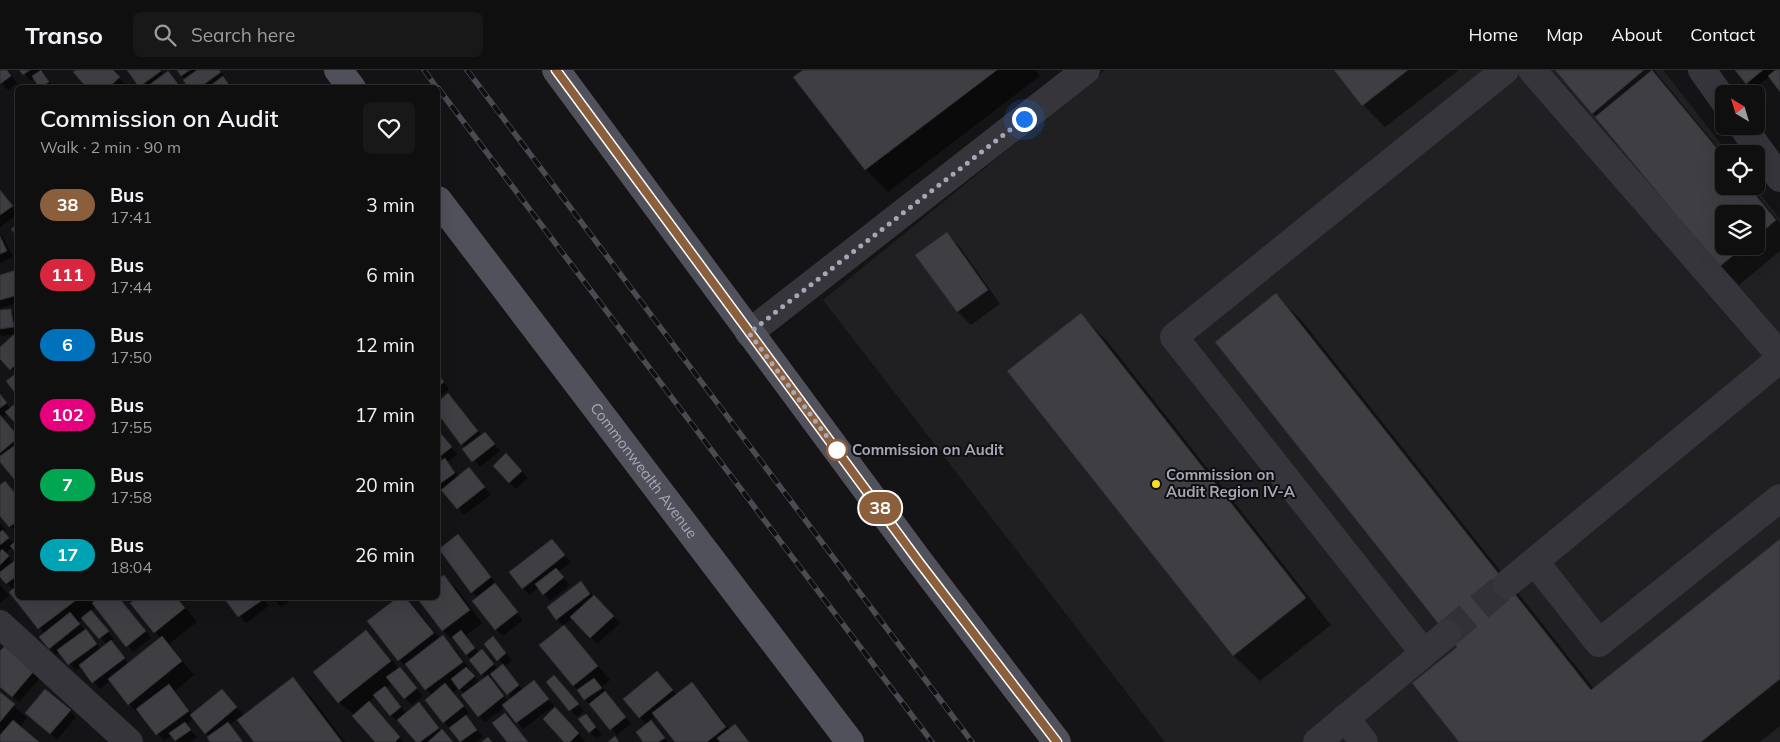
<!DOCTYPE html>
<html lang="en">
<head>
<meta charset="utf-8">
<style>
  :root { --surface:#0f0f10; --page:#181819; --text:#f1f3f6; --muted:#9b9c9f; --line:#2f2f30 }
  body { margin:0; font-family:Mulish,sans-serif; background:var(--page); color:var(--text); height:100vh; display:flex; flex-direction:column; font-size:19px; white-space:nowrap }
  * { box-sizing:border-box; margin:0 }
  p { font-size:16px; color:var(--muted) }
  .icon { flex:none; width:28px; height:28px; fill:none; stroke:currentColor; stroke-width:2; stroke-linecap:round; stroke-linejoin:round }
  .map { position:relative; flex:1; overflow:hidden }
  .details { position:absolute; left:15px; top:15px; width:425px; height:515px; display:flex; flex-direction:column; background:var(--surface); border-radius:8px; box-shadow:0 5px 20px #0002,0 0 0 1px var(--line) }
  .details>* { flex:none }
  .badge { padding:0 10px; border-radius:16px; font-size:18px; line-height:32px }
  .needle { width:32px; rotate:322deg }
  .buttons { position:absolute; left:1715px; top:15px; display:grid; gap:10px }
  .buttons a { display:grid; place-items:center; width:50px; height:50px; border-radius:8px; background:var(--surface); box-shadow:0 5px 20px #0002,0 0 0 1px var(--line); font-size:25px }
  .you { position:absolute; width:25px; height:25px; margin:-12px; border:4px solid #fff; border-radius:50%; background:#1a73e8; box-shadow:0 0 0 8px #1a73e833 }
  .map>.badge { position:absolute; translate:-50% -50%; box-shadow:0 0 0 2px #fff }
  .round { display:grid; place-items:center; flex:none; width:52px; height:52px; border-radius:8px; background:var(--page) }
  .summary { display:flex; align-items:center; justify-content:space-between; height:85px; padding:0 25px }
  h1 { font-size:24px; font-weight:600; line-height:38px }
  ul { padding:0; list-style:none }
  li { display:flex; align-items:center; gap:15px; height:70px; padding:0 25px }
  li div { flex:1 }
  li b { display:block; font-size:19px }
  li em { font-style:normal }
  li .badge { min-width:55px; font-weight:700; text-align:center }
  header { display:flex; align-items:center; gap:30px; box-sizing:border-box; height:70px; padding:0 25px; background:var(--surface); border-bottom:1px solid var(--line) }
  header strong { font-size:24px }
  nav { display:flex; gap:28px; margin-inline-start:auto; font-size:18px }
  .search { width:350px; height:45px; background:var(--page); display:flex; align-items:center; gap:12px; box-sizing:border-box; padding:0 18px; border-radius:8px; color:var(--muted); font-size:19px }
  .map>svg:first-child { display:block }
</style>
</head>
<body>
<header>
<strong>Transo</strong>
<div class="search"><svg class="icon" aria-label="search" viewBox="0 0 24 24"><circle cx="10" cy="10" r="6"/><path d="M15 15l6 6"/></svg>Search here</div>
<nav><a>Home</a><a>Map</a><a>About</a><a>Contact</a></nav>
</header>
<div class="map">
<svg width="1780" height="672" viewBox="0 0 1780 672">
  <rect width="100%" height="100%" fill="#141416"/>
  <path fill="#202023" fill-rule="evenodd" d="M1105 0H1663L1729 84H1724V116H1754L1780 149V672H1165L823 230ZM1724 144H1756V176H1724Z"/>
  <path fill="#0007" fill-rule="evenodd" d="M0 0H7L17 13 8 20 0 12Z
    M21 0H45L42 2 54 18H41L35 8 31 11Z
    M78 0H113L125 15 122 18H89Z
    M128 0H160L164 5 168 2 181 18H141Z
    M178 0H220L226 9 225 10 231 18H190Z
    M805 0H1035L1040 6 888 122 866 100 795 7Z
    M1336 0H1459L1385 57 1363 35Z
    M1557 0H1654L1724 85V116H1750L1780 153V181L1739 215 1720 196ZM1724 144H1756V176H1724Z
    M1737 0H1780V20L1769 7 1753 19Z
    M0 120 18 142V144L0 157Z
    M0 164 3 167 13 187 0 193Z
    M947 164 960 177 1000 234 971 255 958 242 917 185Z
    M16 202 18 204V233L0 238V206Z
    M1276 225 1302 251 1594 619 1780 471V656L1760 672H1460L1459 577Z
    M11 240 18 248V325L17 304 0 287V279L16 264 2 266 0 264V241Z
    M1081 245 1107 271 1331 555 1260 611 1233 585Z
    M438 304 449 319 439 327 438 326Z
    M0 325 11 339 2 348 18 366V412L0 390Z
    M448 325 482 366 491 370 500 381 480 397 438 342V333Z
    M438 361 457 384 447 392 459 407 469 399 491 425 464 445 444 421 438 416V395L444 390 438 382Z
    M513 391 528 408 516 419 509 412Z
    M0 417 18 428 17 463 0 444Z
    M0 453 7 461 4 463 14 474 13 477 5 483 14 493 18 490V528H89L93 533 101 528H119L151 568 133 582 96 537 91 541 114 569 110 572 129 594 161 569 132 533 139 528H178L197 552 169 574 194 605 175 621 193 645 228 627 244 646 292 609 311 627 345 672H256L238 648 230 655 243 672H212L210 667 194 648 186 655 197 667 190 672H177L172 665 164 671 143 646 142 647 129 634 110 611 100 619 81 597 76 601 60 582 56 585 41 567 45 564 11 522 13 520 1 506 0 507ZM83 548 107 575 101 579 78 552Z
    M458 465 497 515 495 516 523 550 503 566 496 559 478 528 472 522Z
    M552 470 571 492 558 502 570 515 550 531 539 517 529 525 523 518Z
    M444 506 457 519 482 553 465 566 479 583 482 581 498 599 504 595 498 590 493 568 512 590 504 597 523 620 534 611 554 636 523 659 505 637 485 652 479 646 465 624 459 618 453 623 469 643 465 646 483 667 476 672H461L444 652 432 625 413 602 399 590 369 551 399 528H406L416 538 440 569 442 567 456 580 479 613 485 608 457 572 456 573 443 560 418 528H438V511ZM494 606 512 628 508 631 490 609Z
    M581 513 620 553 597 574 573 548 563 556 557 549Z
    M0 515 9 526 0 533Z
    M226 528H263L269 536 246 553Z
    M272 528H293L281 537Z
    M564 557 577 570 610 610 602 617 631 654 617 665 585 629 541 575Z
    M366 561 423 626 411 635 393 613 385 619 407 644 425 641 442 662 452 672H417L399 650 398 652 391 645 376 626 368 632 404 672H377L353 644 339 632Z
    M5 578 40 608 19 632 0 616V583Z
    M657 602 677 625 692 614 705 627 730 660 735 656 749 672H677L656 646 650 650 668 672H645L647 655 640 647Z
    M554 606 584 641 577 647 548 612Z
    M0 623 27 648 20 657 37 672H0Z
    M70 641 76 647 57 670 33 649Z
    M586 645 602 665 596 669 580 650Z
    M562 646 585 671 584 672H566Z"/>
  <path fill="#3e3e43" stroke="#2e2e32" d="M0 0H7L11 6 0 14Z
    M19 0H30L23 5Z
    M41 0 49 12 39 18 32 6Z
    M76 0H113L120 7 108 18H87L73 2Z
    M127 0H160L161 1 139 17Z
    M177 0H190L181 6Z
    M197 0H219L221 2 199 18H189L183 10Z
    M803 0H997L865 100 793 7Z
    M1334 0H1408L1362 36Z
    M1555 0H1644L1592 44Z
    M1652 0 1724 87V116H1748L1776 150 1756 167V144H1724V176H1745L1719 197 1595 47Z
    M1735 0H1763L1746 14Z
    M1775 0H1780V22L1768 6Z
    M168 1 181 18H145Z
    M223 6 231 18H207Z
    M0 120 13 136 0 145Z
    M18 154V168L11 159Z
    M947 162 988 220 957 242 915 185Z
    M0 166 7 181 0 184Z
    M16 200 18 225 0 230V205Z
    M1276 223 1591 620 1780 469V609L1701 672H1459L1412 613 1457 577 1215 272Z
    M11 239 14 257 0 259V240Z
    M1081 243 1306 528 1233 586 1007 301Z
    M18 261V293L10 300 0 289V277Z
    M18 302V327L6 311Z
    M438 304 444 312 438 317Z
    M448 323 478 361 461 375 438 344V332Z
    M0 324 7 333 0 338Z
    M16 333 18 334V356L5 342Z
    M0 345 18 366V368L0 383Z
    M438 360 452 377 439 387 438 384Z
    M485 362 495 374 472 392 462 379Z
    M18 373V414L0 392V386Z
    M506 383 522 401 509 413 493 396Z
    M445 388 455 403 438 415V393Z
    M469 397 485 417 457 439 441 420Z
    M5 411 18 427V451L9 457 0 446V415Z
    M3 460 9 468 0 475V462Z
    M458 464 491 507 471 523 439 479Z
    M18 469V485L10 476Z
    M552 469 565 485 522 519 509 502Z
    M2 479 9 486 0 495V482Z
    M18 488V505L6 514 0 507V502Z
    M556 498 564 507 543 525 535 514Z
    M444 505 470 540 442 561 417 528H438V509Z
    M581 511 590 524 556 550 547 537Z
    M495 513 518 542 495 560 472 531Z
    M18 515V528H79L38 559 9 522Z
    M594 525 614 546 590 568 570 547Z
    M99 528H119L146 561 126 577 92 533Z
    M137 528H177L185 538 154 563 130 533Z
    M224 528H262L264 529 238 547Z
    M397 528H406L434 563 398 591 367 551Z
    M91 540 109 561 99 569 81 548Z
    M70 542 80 554 49 579 39 567Z
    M564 555 598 596 573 616 539 575Z
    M86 559 97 574 68 595 57 580Z
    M366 560 391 591 338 633 313 602Z
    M461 560 475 578 466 585 452 567Z
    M443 565 463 592 425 620 405 594Z
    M162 566 182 591 128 635 108 609Z
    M493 566 506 583 497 591 484 574Z
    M111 570 125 588 92 613 79 595Z
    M5 576 34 601 12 627 0 617V581Z
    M482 579 494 594 481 605 469 590Z
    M503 594 519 615 507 625 490 604Z
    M400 597 417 618 404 629 386 607Z
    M466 597 475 606 459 620 451 609Z
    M657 601 673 620 639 648 623 629Z
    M488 605 504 626 478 647 461 625Z
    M554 605 579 634 569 641 546 612Z
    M293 607 342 672H254L237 650Z
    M594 608 602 618 584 630 577 620Z
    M534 610 549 629 516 653 502 635Z
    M692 612 726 657 707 672H675L652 643Z
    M445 613 464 636 443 653 425 630Z
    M169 614 189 641 156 665 136 639Z
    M385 616 401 637 390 646 373 625Z
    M45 619 71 640 50 664 25 643Z
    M222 619 237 637 205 664 190 645Z
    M605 621 626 647 610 660 589 634Z
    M0 622 15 634 0 652Z
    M369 631 400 667 395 672H375L352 646Z
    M419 632 439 658 420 672H416L397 650Z
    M555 637 579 663 570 672H564L543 649Z
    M505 643 528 672H507L492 653Z
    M586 644 596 657 589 663 578 649Z
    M466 645 477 660 460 672 449 658Z
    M13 650 39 672H0V665Z
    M651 650 665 668 658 672H643L636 662Z
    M185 652 191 660 175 671 169 663Z
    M228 652 243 672H210L207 667Z
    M735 654 749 672H720L717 668Z
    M442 659 453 672H428Z
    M615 666 619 672H608Z
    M488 667 492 672H482Z"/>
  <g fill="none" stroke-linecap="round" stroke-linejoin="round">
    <path stroke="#313136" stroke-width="28" stroke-dasharray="28 14" stroke-linecap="butt" d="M1447 564 1507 514"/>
    <path stroke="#35353b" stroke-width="28" d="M1532 0 1780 285
      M1702 0 1724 31
      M1742 56 1780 108
      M749 263 1086 0
      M1535 492 1599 573 1780 428
      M1507 514 1780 289
      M0 554 129 672
      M1424 583 1174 267 1505 0
      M1345 648 1364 672
      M1317 672 1447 564"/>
    <g stroke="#50515a" stroke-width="28">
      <path d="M338 0 352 18"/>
      <path d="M556 0 919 491 1057 672"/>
      <path id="s1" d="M438 130 850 672"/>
    </g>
    <g stroke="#494a52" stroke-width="5.5">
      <path id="rail" d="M424 0 437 18
        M467 0 972 672
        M438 18 932 672"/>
    </g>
    <use href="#rail" stroke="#0f0f11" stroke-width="4" stroke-dasharray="11" stroke-linecap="butt"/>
  </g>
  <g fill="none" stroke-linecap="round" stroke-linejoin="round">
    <g stroke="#fff" stroke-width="11">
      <path id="line" d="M556 0 919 492 1057 672"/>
    </g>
    <use href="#line" stroke="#8b5e3c" stroke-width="8"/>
    <path stroke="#a5a7b7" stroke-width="5" stroke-dasharray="0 9" d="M837 380 749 263 1024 49"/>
  </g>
  <circle fill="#fff" stroke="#8b5e3c" stroke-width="2.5" cx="837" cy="380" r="10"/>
  <circle fill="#fcda26" stroke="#0f0f11" stroke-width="2" cx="1156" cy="414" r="5"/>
  <g text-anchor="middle" stroke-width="4" stroke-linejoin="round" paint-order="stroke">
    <g font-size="15" font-weight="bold" fill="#a5a7b7" stroke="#0f0f11" text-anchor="start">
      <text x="852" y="385">Commission on Audit</text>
    </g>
    <g font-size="15" fill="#a5a7b7" stroke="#0f0f11">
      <text dy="5" stroke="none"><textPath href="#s1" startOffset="340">Commonwealth Avenue</textPath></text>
    </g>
    <g font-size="15" font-weight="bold" fill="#a5a7b7" stroke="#0f0f11" text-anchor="start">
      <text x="1166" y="410">Commission on<tspan x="1166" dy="17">Audit Region IV-A</tspan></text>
    </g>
  </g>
</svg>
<div class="buttons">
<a><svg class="needle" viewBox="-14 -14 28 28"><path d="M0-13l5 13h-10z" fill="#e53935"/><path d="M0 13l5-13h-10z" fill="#9b9c9f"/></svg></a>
<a><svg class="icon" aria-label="locate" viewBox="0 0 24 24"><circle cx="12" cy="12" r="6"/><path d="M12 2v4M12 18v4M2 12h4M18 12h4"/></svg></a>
<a><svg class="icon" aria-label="layers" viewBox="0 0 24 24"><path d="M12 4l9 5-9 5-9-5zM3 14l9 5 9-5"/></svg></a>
</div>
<div class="you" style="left:1024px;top:49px"></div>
<b class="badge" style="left:880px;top:438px;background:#8b5e3c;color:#fff">38</b>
<section class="details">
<div class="summary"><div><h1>Commission on Audit</h1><p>Walk · 2 min · 90 m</p></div><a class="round"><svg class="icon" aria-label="heart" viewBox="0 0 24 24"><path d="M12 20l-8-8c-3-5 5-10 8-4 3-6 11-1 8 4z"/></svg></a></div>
<ul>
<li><span class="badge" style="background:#8b5e3c;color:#fff">38</span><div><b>Bus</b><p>17:41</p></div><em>3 min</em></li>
<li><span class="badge" style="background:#d7263d;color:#fff">111</span><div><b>Bus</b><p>17:44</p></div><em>6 min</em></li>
<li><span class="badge" style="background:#0072bc;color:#fff">6</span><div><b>Bus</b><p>17:50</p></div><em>12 min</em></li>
<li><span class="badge" style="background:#e6007e;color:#fff">102</span><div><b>Bus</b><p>17:55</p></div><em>17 min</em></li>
<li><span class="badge" style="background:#00a651;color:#fff">7</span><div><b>Bus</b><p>17:58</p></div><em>20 min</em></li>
<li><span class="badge" style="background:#00a3b4;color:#fff">17</span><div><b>Bus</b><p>18:04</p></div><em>26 min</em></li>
</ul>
</section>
</div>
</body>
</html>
